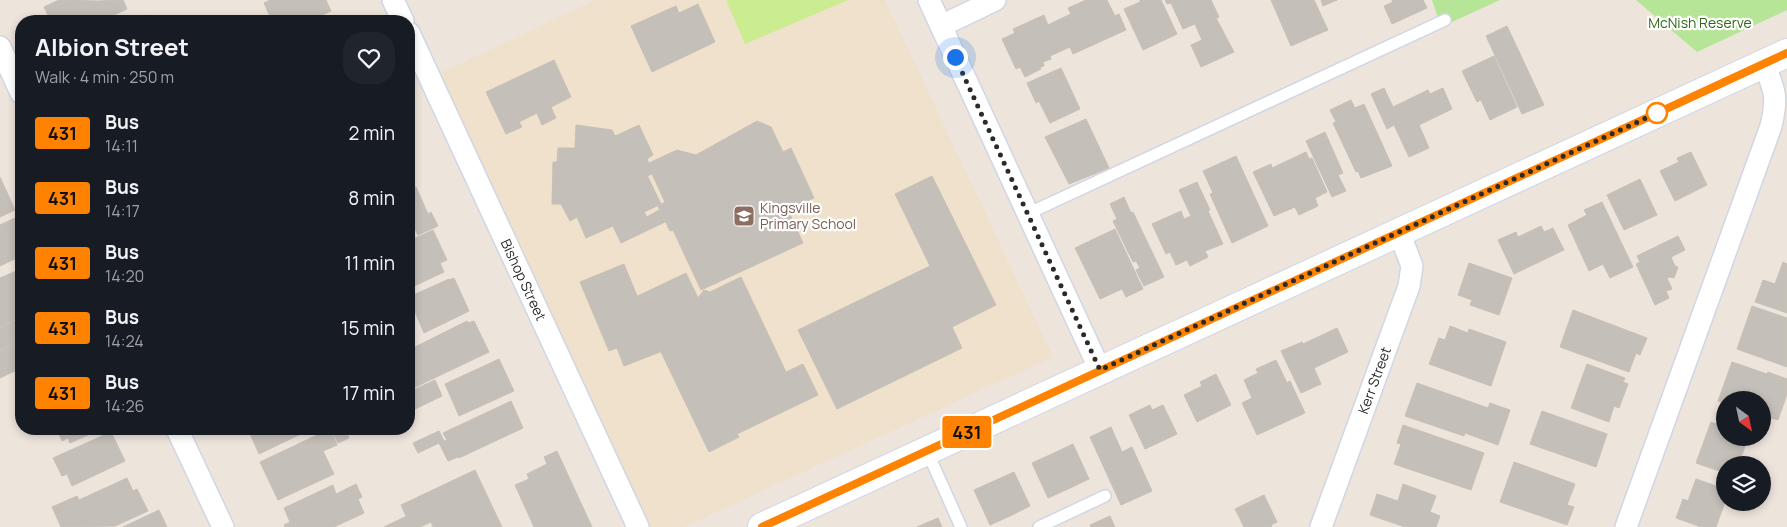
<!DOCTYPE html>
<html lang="en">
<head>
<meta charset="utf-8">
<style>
  :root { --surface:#171b24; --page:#20242c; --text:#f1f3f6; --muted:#9ea1a6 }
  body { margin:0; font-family:Manrope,sans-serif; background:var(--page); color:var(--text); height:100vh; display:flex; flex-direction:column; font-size:19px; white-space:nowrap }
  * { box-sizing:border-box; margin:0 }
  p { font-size:16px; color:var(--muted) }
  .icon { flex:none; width:28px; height:28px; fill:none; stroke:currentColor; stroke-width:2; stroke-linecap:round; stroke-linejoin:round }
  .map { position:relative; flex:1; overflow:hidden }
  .sheet { position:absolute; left:15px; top:15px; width:400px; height:420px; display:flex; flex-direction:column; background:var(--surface); border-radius:20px; box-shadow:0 2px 8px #0003 }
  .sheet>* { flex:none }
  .badge { padding:0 10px; border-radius:4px; font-size:18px; line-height:32px }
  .needle { width:32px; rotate:147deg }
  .buttons { position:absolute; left:1716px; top:391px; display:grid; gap:10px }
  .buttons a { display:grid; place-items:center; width:55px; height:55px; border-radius:50%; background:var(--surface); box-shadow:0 2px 8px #0003; font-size:25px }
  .you { position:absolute; width:25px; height:25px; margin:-12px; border:4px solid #fff; border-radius:50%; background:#1a73e8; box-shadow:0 0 0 8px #1a73e833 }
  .map>.badge { position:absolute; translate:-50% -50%; box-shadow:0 0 0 2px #fff }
  .round { display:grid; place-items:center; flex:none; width:52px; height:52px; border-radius:20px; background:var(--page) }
  .headline { display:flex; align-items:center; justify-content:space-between; height:85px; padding:0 20px }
  h1 { font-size:24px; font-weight:700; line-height:38px }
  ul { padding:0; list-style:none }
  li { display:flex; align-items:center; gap:15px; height:65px; padding:0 20px }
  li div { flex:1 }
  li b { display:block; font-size:19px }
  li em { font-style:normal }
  li .badge { min-width:55px; font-weight:700; text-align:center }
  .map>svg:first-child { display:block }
</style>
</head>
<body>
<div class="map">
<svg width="1787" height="527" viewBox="0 0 1787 527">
  <rect width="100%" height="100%" fill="#ede4dc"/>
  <path fill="#efe1cb" d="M596 0H885L1053 357 684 527H649L436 75Z"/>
  <path fill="#b7e597" d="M1432 0H1500L1441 27Z
    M1636 0H1787V10L1697 52Z"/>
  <path fill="#ccec92" d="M726 0H848L745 44Z"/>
  <path fill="#c4bfb8" stroke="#c8c0b6" d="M59 0 98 1 123 0 127 9 101 21H51L44 7Z
    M270 0H326L331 11 310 21H272L264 3Z
    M1086 0H1107L1115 16 1119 14 1126 30 1073 54 1058 20 1071 14 1068 8Z
    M1140 0H1161L1177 34 1143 50 1124 9 1140 2Z
    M1165 0H1211L1219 17 1216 18 1234 52 1201 67 1191 45 1202 40 1195 24 1183 29 1171 3 1167 4Z
    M1271 0H1291L1309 38 1291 46Z
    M1291 0H1314L1328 30 1309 38Z
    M1321 0H1337L1323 6Z
    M1392 0H1423L1427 8 1392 24 1384 6 1393 2Z
    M698 4 715 42 652 72 631 26 676 6 679 13Z
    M146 15 149 21H122L133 16 135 20Z
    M1044 15 1048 25 1058 20 1070 47 1050 56 1051 59 1043 62 1044 66 1040 67 1041 69 1025 77 1020 67 1016 69 1002 39 1015 33 1013 29Z
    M1507 26 1544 105 1522 114 1486 36Z
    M1494 56 1517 107 1490 120 1481 100 1477 102 1462 71Z
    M554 60 571 97 551 107 556 118 542 125 537 113 519 122 522 127 506 134 486 92Z
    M1061 68 1080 109 1050 123 1039 101 1036 103 1027 83Z
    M1384 88 1393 107 1428 90 1430 94 1443 88 1452 109 1419 125 1429 148 1409 157 1394 125 1387 129 1371 94Z
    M1351 100 1355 108 1364 104 1392 166 1361 178 1358 171 1356 172 1333 123 1336 122 1330 110Z
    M1086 119 1109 168 1069 184 1045 137Z
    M757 121 771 127 783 152 791 148 814 198 788 210 803 243 701 290 673 230 670 231 658 206 665 202 652 174 647 176 645 171 651 169 649 163 677 150 696 155Z
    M576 125 612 130 615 136 639 125 653 155 647 159 651 169 645 171 661 204 644 212 647 217 659 210 665 222 621 243 613 226 586 238 577 217 570 221 561 204H552L553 162H557L558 148H575Z
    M1325 132 1343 173 1338 175 1346 191 1332 197 1306 141Z
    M1306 152 1309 159 1312 158 1327 192 1315 198 1318 206 1299 215 1295 207 1274 216 1253 172 1271 164 1272 168Z
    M1691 152 1707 185 1675 201 1660 171 1679 162 1677 158Z
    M1236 156 1268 226 1232 243 1210 194 1213 193 1203 171Z
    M932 176 996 305 952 327 962 348 837 409 798 330 930 266 895 194Z
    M0 177 15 210 0 217Z
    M1640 179 1657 215 1624 230 1607 195Z
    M1197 182 1210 210 1208 211 1223 244 1205 251 1208 257 1190 266 1187 260 1176 265 1170 252 1166 254 1152 224 1181 211 1184 219 1191 216 1179 190Z
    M416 187 428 214 431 212 438 226 418 235 415 229 409 232V190Z
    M1124 197 1131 213 1133 212 1164 277 1144 286 1136 270 1140 268 1136 261 1133 262 1113 221 1117 219 1110 204Z
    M1602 202 1633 267 1610 278 1603 264 1589 271 1568 225 1587 215 1584 210Z
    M15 218 21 232V256L0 266V225Z
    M1541 226 1544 232 1553 228 1564 250 1514 274 1498 240 1516 232 1518 237Z
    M1115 229 1143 289 1126 297 1122 289 1100 299 1075 248Z
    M433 230 447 260 440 263 444 272 410 288 409 241Z
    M1678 236 1685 250 1671 257 1675 266 1678 267 1674 278 1670 277 1667 278 1672 289 1666 291 1669 298 1655 305 1636 264 1640 262 1637 256Z
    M1783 262 1787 264V313L1755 302 1763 280 1775 284Z
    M1469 263 1512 278 1499 315 1470 305 1472 300 1458 295Z
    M624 264 660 352 624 366 617 348 609 351 580 282Z
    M21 269V317L0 327V278Z
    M686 273 698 298 704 290 710 292 741 277 786 372 803 364 818 395 737 434 739 437 709 452 650 329 640 334 625 302Z
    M454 278 469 311 424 333 409 297 449 279V280Z
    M1752 306 1787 318V367L1737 349Z
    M1573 310 1647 338 1640 355 1636 353 1629 372 1560 347Z
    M21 318V340L0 350V328Z
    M467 321 468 323 474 321 489 352 409 390V350Z
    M1450 326 1468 333 1469 329 1506 342 1491 386 1429 364 1439 338 1445 340Z
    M1337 328 1348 352 1314 368 1321 384 1301 393 1281 351 1302 342 1303 344Z
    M21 341V368L0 378V351Z
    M499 359 514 391 459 416 445 384Z
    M1276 360 1287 383 1290 381 1305 413 1257 435 1242 403 1252 398 1244 380 1258 373 1256 369Z
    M1732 362 1767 374 1768 372 1787 379V394L1778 420 1762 415V400H1725V403L1718 401Z
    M1587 364 1625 378 1623 382 1628 384 1619 408 1614 406 1609 422 1571 408Z
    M1216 374 1231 405 1197 422 1184 395 1202 386 1200 382Z
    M435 380 442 396 409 412V392Z
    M1417 383 1488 408 1490 403 1510 410 1498 445 1465 433 1464 436 1405 416Z
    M511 401 523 428 459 458 458 457 448 461 439 443 418 453 413 443 439 431 444 441 447 440 443 433Z
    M1150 405 1152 410 1163 405 1177 434 1145 449 1129 415Z
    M1542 411 1607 434 1596 467 1530 444Z
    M1711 422 1725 427V438H1748L1740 460 1754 465H1725V473L1696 463Z
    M1403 425 1484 453 1471 490 1394 464 1401 444 1397 443Z
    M1111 427 1122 452 1132 447 1152 491 1121 505 1090 437Z
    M57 429H101L70 443 68 438 62 441Z
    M248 429H311L259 454Z
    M330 429 337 445 323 451 334 474 278 500 260 462Z
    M336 429H345L349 438 338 443 332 431Z
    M111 432 125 461 72 486 67 474 62 476 53 458Z
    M1073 444 1089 479 1068 489 1052 454Z
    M557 451 592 527H534L515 485 529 479 527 474 547 464 544 457Z
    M1052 454 1068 489 1048 498 1032 463Z
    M1514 462 1575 484 1567 505 1574 507 1567 525 1500 502Z
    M475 470 502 527H433L431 522 420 527H411L401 505Z
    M1014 472 1030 506 1010 516 994 481Z
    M127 478 133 491 137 489 148 511 115 526 61 527 52 507 77 496 79 500Z
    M1696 479 1725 489V502L1716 527H1701L1676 518 1683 499 1688 501Z
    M994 481 1010 516 990 525 974 490Z
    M356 484 362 497 358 499 364 513 334 527H285L284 525 290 522 284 508 333 485 336 494Z
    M1403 484 1436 496 1430 512 1440 516 1436 527H1405L1370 515 1377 494 1398 501Z
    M1264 495 1277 522 1271 525 1272 527H1244L1235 509Z
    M159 510 167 527H123Z
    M413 513 420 527H384Z
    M1110 516 1115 527H1091L1090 525Z
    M938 518 942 527H917Z"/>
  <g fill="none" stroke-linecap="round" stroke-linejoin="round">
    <g stroke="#d1d6e4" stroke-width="14">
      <path id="service" d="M1027 214 1445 20
        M927 451 961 527
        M1039 527 1105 496"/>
    </g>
    <g stroke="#d1d6e4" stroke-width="24">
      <g id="minor">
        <path d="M393 0 403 21"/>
        <path d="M929 0 1100 370"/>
        <path d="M941 26 995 0"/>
        <path id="s1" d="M409 33 638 527"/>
        <path d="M0 47 21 93"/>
        <path d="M177 429 223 527"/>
        <path id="s2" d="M1321 527 1409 286 1412 266 1399 232"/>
        <path d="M1626 527 1771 126C1778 97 1775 91 1764 64"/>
      </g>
    </g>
    <g stroke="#d1d6e4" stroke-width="30">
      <path id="secondary" d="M762 527 1787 53"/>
    </g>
    <use href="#service" stroke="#fff" stroke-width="11"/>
    <use href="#minor" stroke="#fff" stroke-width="21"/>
    <use href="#secondary" stroke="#fff" stroke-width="28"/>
  </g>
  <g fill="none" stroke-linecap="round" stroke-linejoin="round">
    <g stroke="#fff" stroke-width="11">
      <path id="line" d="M762 527 1787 53"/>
    </g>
    <use href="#line" stroke="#ff8200" stroke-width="8"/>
    <path stroke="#2a2a2a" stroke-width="5" stroke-dasharray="0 9" d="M955 57 1100 370 1657 113"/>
  </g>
  <defs>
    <g id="school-square" transform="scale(1.125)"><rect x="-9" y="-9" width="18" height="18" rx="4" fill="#8d6e63" stroke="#fff"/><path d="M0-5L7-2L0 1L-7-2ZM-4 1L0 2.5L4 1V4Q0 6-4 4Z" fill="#fff"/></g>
  </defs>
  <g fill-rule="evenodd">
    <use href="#school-square" x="744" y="216"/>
  </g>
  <circle fill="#fff" stroke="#ff8200" stroke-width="2.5" cx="1657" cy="113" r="10"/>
  <g text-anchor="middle" stroke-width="4.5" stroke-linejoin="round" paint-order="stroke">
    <g font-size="14" fill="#2e6a18" stroke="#fff">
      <text x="1700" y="28">McNish Reserve</text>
    </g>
    <g font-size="14" fill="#785e54" stroke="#fff" text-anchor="start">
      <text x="760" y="213">Kingsville<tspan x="760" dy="16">Primary School</tspan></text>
    </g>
    <g font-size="14" fill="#2a2a2a" stroke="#fff">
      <text dy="5" stroke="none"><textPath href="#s1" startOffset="272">Bishop Street</textPath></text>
      <text dy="5" stroke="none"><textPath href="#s2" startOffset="156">Kerr Street</textPath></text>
    </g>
  </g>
</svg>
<div class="buttons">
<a><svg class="needle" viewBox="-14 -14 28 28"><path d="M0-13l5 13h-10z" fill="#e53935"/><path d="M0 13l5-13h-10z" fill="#9ea1a6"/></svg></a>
<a><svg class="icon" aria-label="layers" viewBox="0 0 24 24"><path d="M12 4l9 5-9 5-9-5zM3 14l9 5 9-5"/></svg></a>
</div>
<div class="you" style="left:955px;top:57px"></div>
<b class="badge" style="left:967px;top:432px;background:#ff8200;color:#111">431</b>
<section class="sheet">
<div class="headline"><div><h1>Albion Street</h1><p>Walk · 4 min · 250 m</p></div><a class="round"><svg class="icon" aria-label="heart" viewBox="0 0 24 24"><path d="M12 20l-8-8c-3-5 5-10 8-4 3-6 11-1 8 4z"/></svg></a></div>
<ul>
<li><span class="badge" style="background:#ff8200;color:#111">431</span><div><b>Bus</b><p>14:11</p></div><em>2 min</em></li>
<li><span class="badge" style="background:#ff8200;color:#111">431</span><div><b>Bus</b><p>14:17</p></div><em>8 min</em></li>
<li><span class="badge" style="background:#ff8200;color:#111">431</span><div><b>Bus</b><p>14:20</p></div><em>11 min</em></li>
<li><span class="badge" style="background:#ff8200;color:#111">431</span><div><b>Bus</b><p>14:24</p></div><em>15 min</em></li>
<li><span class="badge" style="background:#ff8200;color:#111">431</span><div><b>Bus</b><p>14:26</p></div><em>17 min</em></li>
</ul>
</section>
</div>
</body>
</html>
